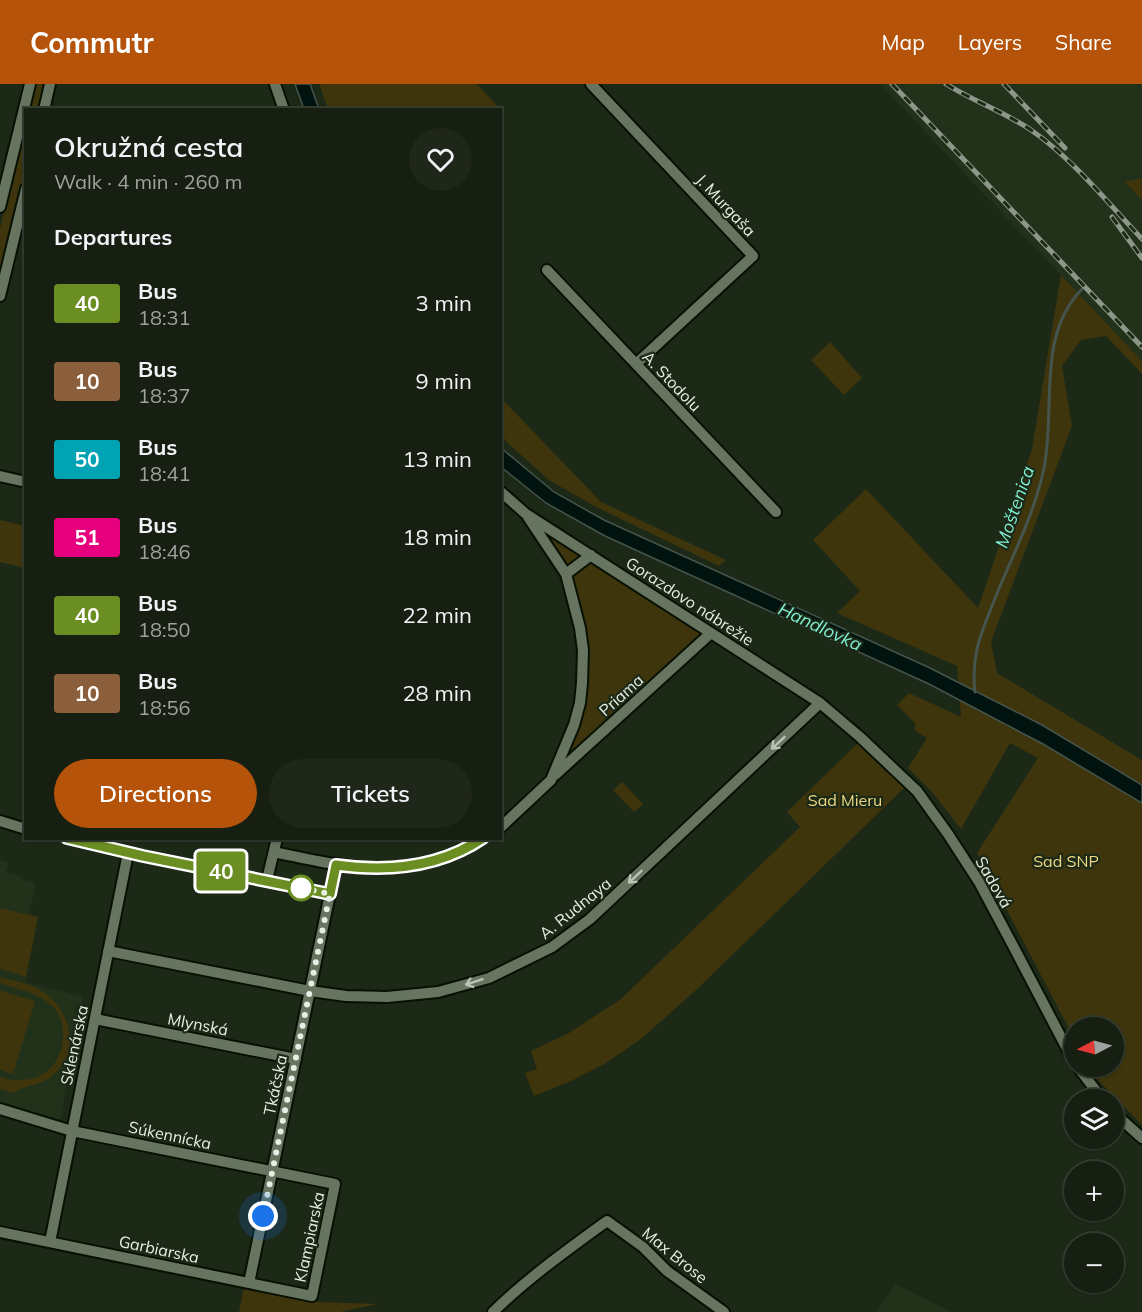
<!DOCTYPE html>
<html lang="en">
<head>
<meta charset="utf-8">
<style>
  :root { --surface:#161f11; --page:#1f271a; --text:#f1f3f6; --muted:#9ea29f; --line:#353d31; --accent:#b45309 }
  body { margin:0; font-family:Mulish,sans-serif; background:var(--page); color:var(--text); height:100vh; display:flex; flex-direction:column; font-size:22px; white-space:nowrap }
  * { box-sizing:border-box; margin:0 }
  p { font-size:20px; color:var(--muted) }
  .icon { flex:none; width:33px; height:33px; fill:none; stroke:currentColor; stroke-width:2; stroke-linecap:round; stroke-linejoin:round }
  .map { position:relative; flex:1; overflow:hidden }
  .side { position:absolute; left:24px; top:24px; width:478px; height:732px; display:flex; flex-direction:column; background:var(--surface); border-radius:0px; box-shadow:0 2px 4px #0004,0 0 0 2px var(--line) }
  .side>* { flex:none }
  .badge { padding:0 12px; border-radius:4px; font-size:21px; line-height:39px }
  .needle { width:39px; rotate:264deg }
  .tools { position:absolute; left:1064px; top:933px; display:grid; gap:12px }
  .tools a { display:grid; place-items:center; width:60px; height:60px; border-radius:50%; background:var(--surface); box-shadow:0 2px 4px #0004,0 0 0 2px var(--line); font-size:30px }
  .you { position:absolute; width:30px; height:30px; margin:-15px; border:4px solid #fff; border-radius:50%; background:#1a73e8; box-shadow:0 0 0 9px #1a73e833 }
  .map>.badge { position:absolute; translate:-50% -50%; box-shadow:0 0 0 3px #fff }
  h2 { padding:0 30px; font-size:22px; line-height:54px }
  .round { display:grid; place-items:center; flex:none; width:63px; height:63px; border-radius:32px; background:var(--page) }
  .head { display:flex; align-items:center; justify-content:space-between; height:102px; padding:0 30px }
  h1 { font-size:28px; font-weight:600; line-height:45px }
  .action { display:flex; gap:12px; margin-top:auto; padding:12px 30px }
  .action a { flex:1; height:69px; border-radius:36px; background:var(--accent); color:#fff; font-size:24px; font-weight:600; line-height:69px; text-align:center }
  .action a+a { background:var(--page); color:var(--text) }
  ul { padding:0; list-style:none }
  li { display:flex; align-items:center; gap:18px; height:78px; padding:0 30px }
  li div { flex:1 }
  li b { display:block; font-size:22px }
  li em { font-style:normal }
  li .badge { min-width:66px; font-weight:700; text-align:center }
  header { display:flex; align-items:center; gap:36px; box-sizing:border-box; height:84px; padding:0 30px; background:var(--accent); color:#fff }
  header strong { font-size:28px }
  nav { display:flex; gap:33px; margin-inline-start:auto; font-size:21px }
  .map>svg:first-child { display:block }
</style>
</head>
<body>
<header>
<strong>Commutr</strong>
<nav><a>Map</a><a>Layers</a><a>Share</a></nav>
</header>
<div class="map">
<svg width="1142" height="1228" viewBox="0 0 1142 1228">
  <rect width="100%" height="100%" fill="#1d2917"/>
  <path fill="#22321a" d="M880 0H1142V94L1126 99 1142 116V277Z
    M0 776 9 779 6 788 22 792 21 795 36 799 29 830 38 833 25 898 83 913 82 921 76 920 74 929 80 931 60 1038 0 1019Z
    M895 1200 951 1228H877Z"/>
  <path fill="#3e350d" d="M35 0H46L40 25 28 26Z
    M319 0H477L500 25H328Z
    M25 38V85L0 192V145Z
    M1142 94V116L1125 98Z
    M1061 191 1142 277V290L1106 252 1081 256 1062 282 1072 342 991 558 997 589 1142 676V1041L1098 996 1090 983 1113 982V944H1074V954L977 769 1038 674 1010 659 961 745 933 709 908 684 927 654 915 647V639L897 621 909 609 961 633 957 582 837 529 860 507 813 456 866 405 978 524 1032 365Z
    M830 258 862 294 844 311 811 276Z
    M501 314 601 418 726 476 719 482 596 423 549 396 501 353Z
    M525 428 710 548 555 688 582 596 567 490Z
    M0 436 25 442V484L0 478Z
    M860 657 905 703 696 906 641 955 606 979 571 997 534 1012 525 989 537 985 531 967 569 949 621 915 800 743 787 728Z
    M622 698 643 720 634 728 613 706Z
    M0 824 38 833 26 893 0 885Z
    M0 893C13 897 29 899 40 906 71 924 82 967 52 992 41 1002 22 1001 15 1009L0 1005V993C33 1004 64 986 63 949 63 938 59 928 51 921 37 908 17 905 0 899Z
    M0 907 35 917 13 990 0 986Z
    M244 1203 317 1218 378 1220 340 1228H239Z"/>
  <path fill="#00130e" stroke="#45554e" stroke-width="1.5" d="M295 0H310L319 25H304Z
    M501 364 554 408 604 436 930 584 1042 641 1142 701V719L1043 660 929 600 605 452 546 419 501 383Z"/>
  <g fill="none" stroke-linecap="round" stroke-linejoin="round">
    <path stroke="#45554e" stroke-width="3" d="M975 608C970 568 984 543 998 507 1015 467 1035 427 1044 384 1056 325 1036 252 1082 205"/>
    <g stroke="#071103" stroke-width="14">
      <path id="minor" d="M275 0 284 26
        M591 0 753 172 636 280
        M44 26 50 0
        M0 123 30 0
        M547 186 776 428
        M0 212 26 105
        M0 392 26 398
        M501 408 526 430 820 619 860 653 917 707 948 750 979 798 1011 858 1074 978
        M566 490 591 471
        M555 691 711 549
        M0 737 26 745
        M501 743 551 696 574 641 580 619 582 599 583 566 580 544 566 490 528 433
        M67 754 128 769 330 810 336 781
        M274 768C348 784 414 799 483 754
        M267 796 277 754
        M108 867 310 907 346 912 387 913 438 908 489 894 552 863 590 835 820 619
        M95 935 296 975
        M1077 982 1103 1016
        M0 1025 72 1047 335 1100 312 1212 0 1148
        M1113 1028 1142 1054
        M50 1158 128 769
        M249 1199 330 810
        M493 1228C528 1194 567 1166 607 1137L643 1163 667 1187 724 1228"/>
    </g>
    <use href="#minor" stroke="#667460" stroke-width="10"/>
    <g stroke="#8d9789" stroke-width="5">
      <path id="rail" d="M892 0 1142 263
        M946 0C973 17 1004 28 1031 46 1073 75 1107 118 1142 155
        M1004 0 1065 64
        M1112 133 1142 174"/>
    </g>
    <use href="#rail" stroke="#1d2917" stroke-width="3" stroke-dasharray="9" stroke-linecap="butt"/>
  </g>
  <defs><path id="oneway-shaft" d="M-6 0H5M1.5-3L5.5 0L1.5 3" fill="none" stroke-width="1.6" stroke-linecap="round" stroke-linejoin="round" transform="scale(1.5)"/></defs>
  <g stroke="#bac4b6">
    <use href="#oneway-shaft" transform="translate(778 659) rotate(137)"/>
    <use href="#oneway-shaft" transform="translate(635 793) rotate(137)"/>
    <use href="#oneway-shaft" transform="translate(474 898) rotate(162)"/>
  </g>
  <g fill="none" stroke-linecap="round" stroke-linejoin="round">
    <g stroke="#fff" stroke-width="14">
      <path id="line" d="M67 754 143 772 330 810 336 781C387 788 439 784 483 754"/>
    </g>
    <use href="#line" stroke="#6b8e23" stroke-width="9"/>
    <path stroke="#e7efe4" stroke-width="6" stroke-dasharray="0 10.8" d="M263 1132 330 810 297 803 301 804"/>
  </g>
  <circle fill="#fff" stroke="#6b8e23" stroke-width="3" cx="301" cy="804" r="12"/>
  <g text-anchor="middle" stroke-width="4.5" stroke-linejoin="round" paint-order="stroke">
    <g font-size="16" fill="#e7efe4" stroke="#1d2917">
      <text transform="translate(726 121) rotate(47)" y="6">J. Murgaša</text>
      <text transform="translate(672 297) rotate(46)" y="6">A. Stodolu</text>
      <text transform="translate(690 517) rotate(33)" y="6">Gorazdovo nábrežie</text>
      <text transform="translate(621 611) rotate(-42)" y="6">Priama</text>
      <text transform="translate(994 798) rotate(60)" y="6">Sadová</text>
      <text transform="translate(575 824) rotate(-39)" y="6">A. Rudnaya</text>
      <text transform="translate(198 940) rotate(11)" y="6">Mlynská</text>
      <text transform="translate(74 961) rotate(-78)" y="6">Sklenárska</text>
      <text transform="translate(275 1001) rotate(-78)" y="6">Tkáčska</text>
      <text transform="translate(170 1051) rotate(12)" y="6">Súkennícka</text>
      <text transform="translate(309 1153) rotate(-78)" y="6">Klampiarska</text>
      <text transform="translate(159 1165) rotate(12)" y="6">Garbiarska</text>
      <text transform="translate(675 1171) rotate(39)" y="6">Max Brose</text>
    </g>
    <g font-size="16" fill="#edd880" stroke="#1d2917">
      <text x="845" y="722">Sad Mieru</text>
      <text x="1066" y="783">Sad SNP</text>
    </g>
    <g font-size="18" font-style="italic" fill="#7fefd3" stroke="#1d2917">
      <text transform="translate(1015 423) rotate(-71)" y="6">Moštenica</text>
      <text transform="translate(820 543) rotate(25)" y="6">Handlovka</text>
    </g>
  </g>
</svg>
<div class="tools">
<a><svg class="needle" viewBox="-14 -14 28 28"><path d="M0-13l5 13h-10z" fill="#e53935"/><path d="M0 13l5-13h-10z" fill="#9ea29f"/></svg></a>
<a><svg class="icon" aria-label="layers" viewBox="0 0 24 24"><path d="M12 4l9 5-9 5-9-5zM3 14l9 5 9-5"/></svg></a>
<a>+</a>
<a>−</a>
</div>
<div class="you" style="left:263px;top:1132px"></div>
<b class="badge" style="left:221px;top:787px;background:#6b8e23;color:#fff">40</b>
<section class="side">
<div class="head"><div><h1>Okružná cesta</h1><p>Walk · 4 min · 260 m</p></div><a class="round"><svg class="icon" aria-label="heart" viewBox="0 0 24 24"><path d="M12 20l-8-8c-3-5 5-10 8-4 3-6 11-1 8 4z"/></svg></a></div>
<h2>Departures</h2>
<ul>
<li><span class="badge" style="background:#6b8e23;color:#fff">40</span><div><b>Bus</b><p>18:31</p></div><em>3 min</em></li>
<li><span class="badge" style="background:#8b5e3c;color:#fff">10</span><div><b>Bus</b><p>18:37</p></div><em>9 min</em></li>
<li><span class="badge" style="background:#00a3b4;color:#fff">50</span><div><b>Bus</b><p>18:41</p></div><em>13 min</em></li>
<li><span class="badge" style="background:#e6007e;color:#fff">51</span><div><b>Bus</b><p>18:46</p></div><em>18 min</em></li>
<li><span class="badge" style="background:#6b8e23;color:#fff">40</span><div><b>Bus</b><p>18:50</p></div><em>22 min</em></li>
<li><span class="badge" style="background:#8b5e3c;color:#fff">10</span><div><b>Bus</b><p>18:56</p></div><em>28 min</em></li>
</ul>
<div class="action"><a>Directions</a><a>Tickets</a></div>
</section>
</div>
</body>
</html>
